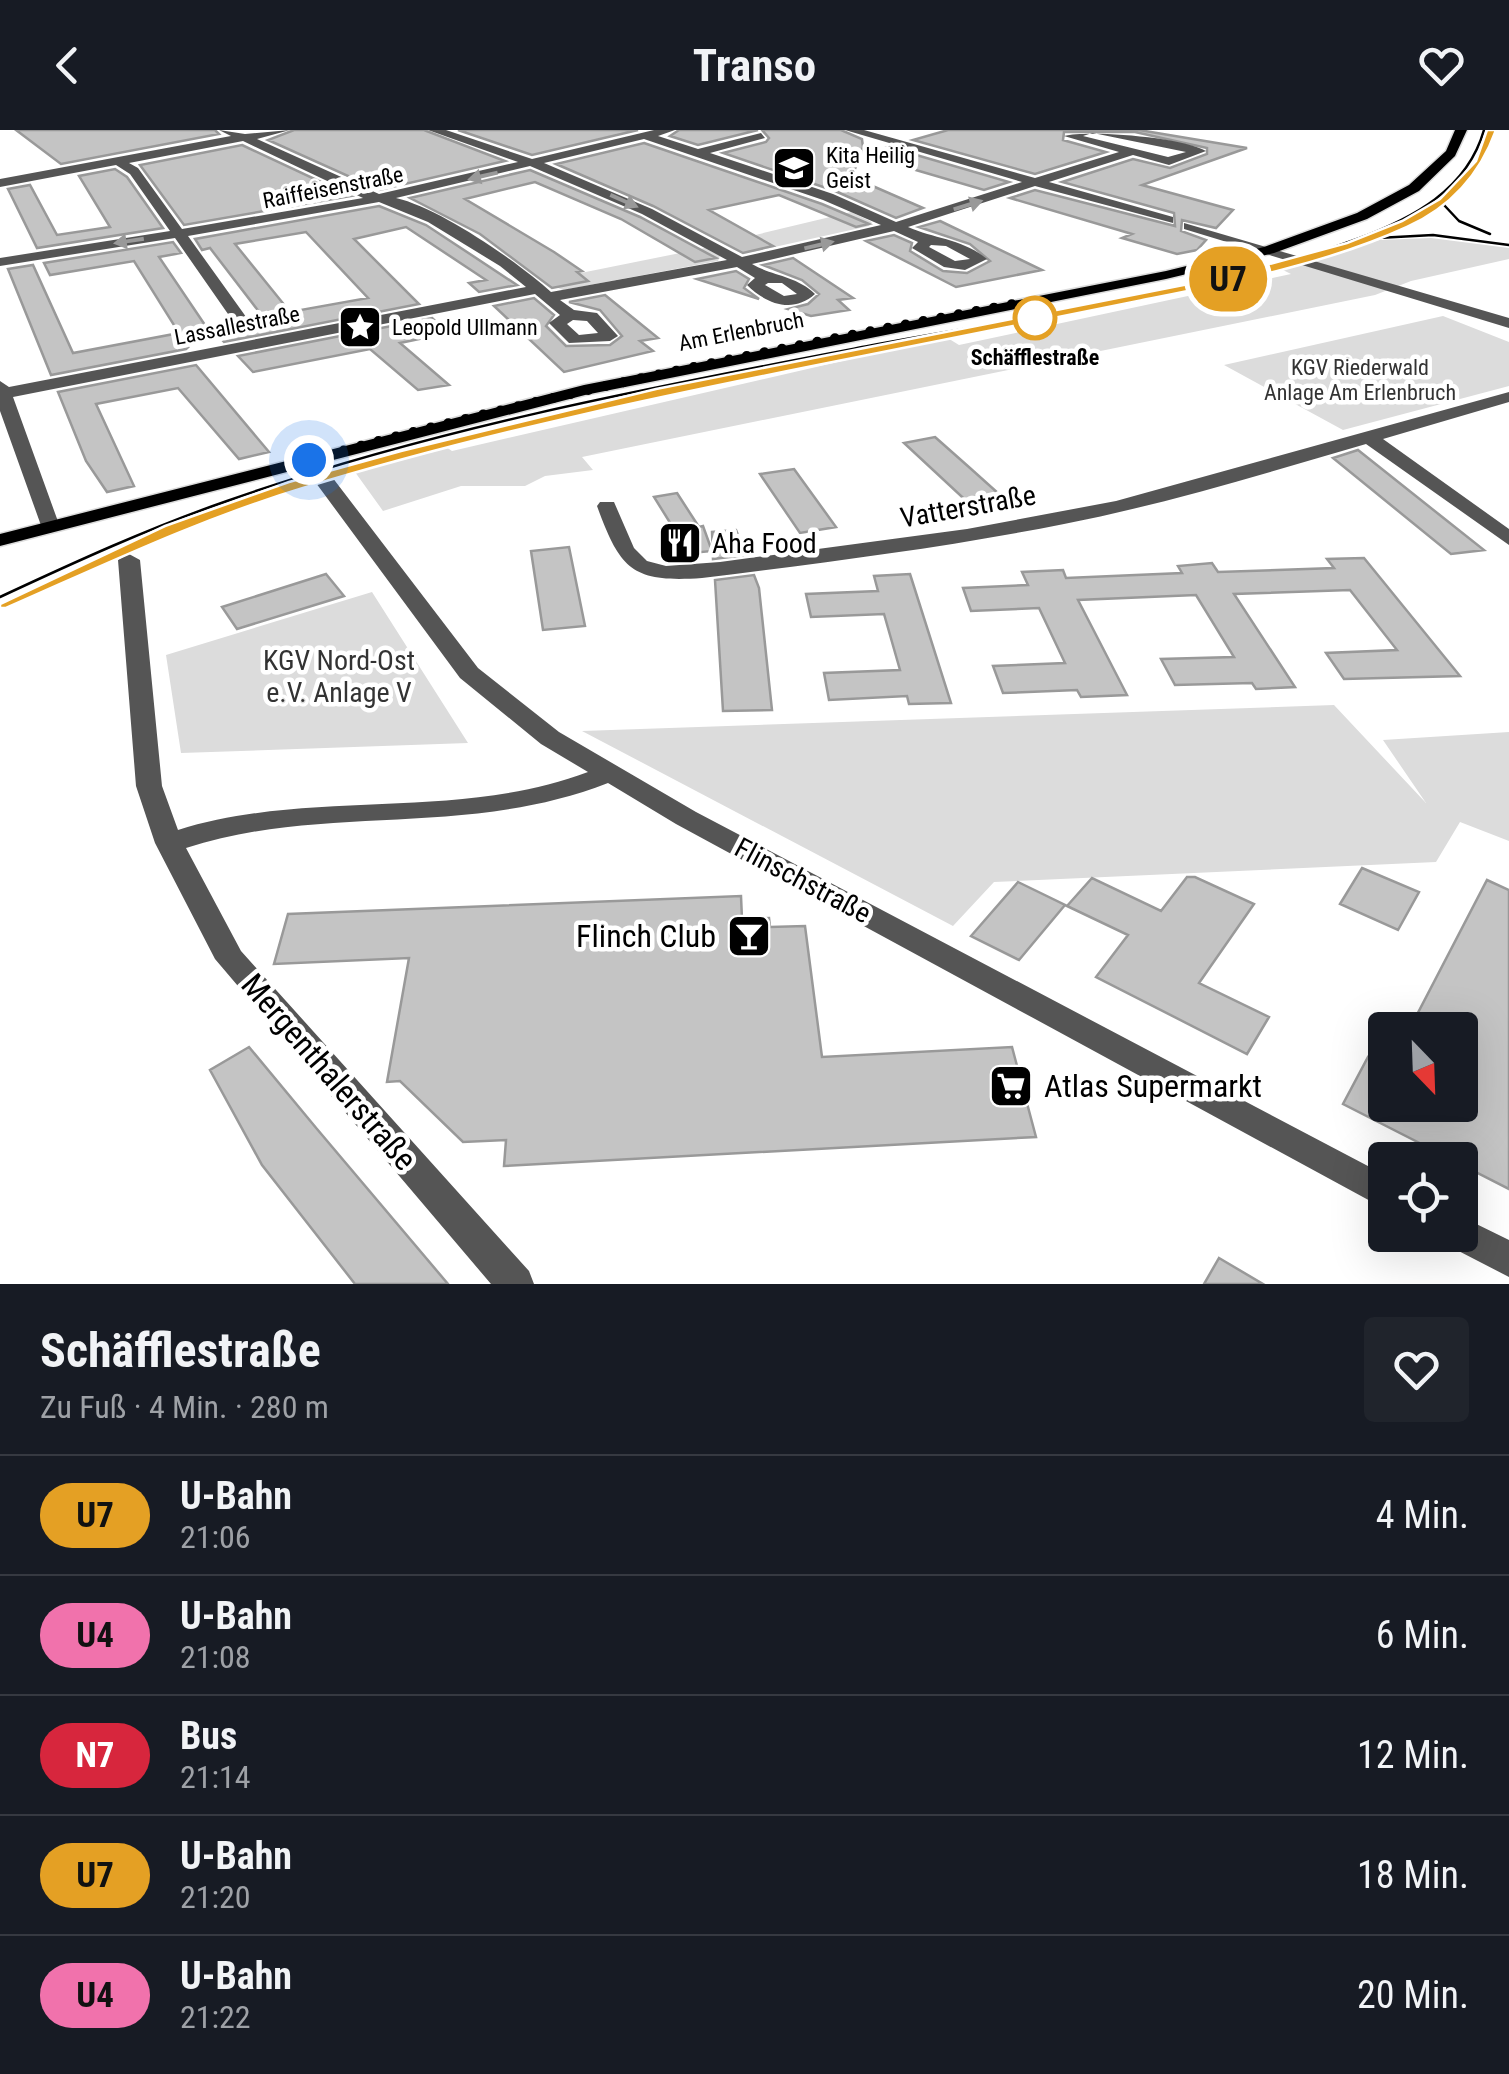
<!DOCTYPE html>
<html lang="de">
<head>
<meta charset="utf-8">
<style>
  :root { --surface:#171b24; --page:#20242c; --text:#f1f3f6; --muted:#9ea1a6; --line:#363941 }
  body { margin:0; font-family:"Roboto Condensed",sans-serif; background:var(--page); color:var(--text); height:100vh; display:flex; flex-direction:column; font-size:38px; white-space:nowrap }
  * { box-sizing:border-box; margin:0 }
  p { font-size:32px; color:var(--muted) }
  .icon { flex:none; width:55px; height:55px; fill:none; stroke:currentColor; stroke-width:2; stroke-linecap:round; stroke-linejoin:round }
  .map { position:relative; height:1154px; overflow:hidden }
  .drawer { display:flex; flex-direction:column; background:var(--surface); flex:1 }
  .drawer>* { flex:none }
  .badge { padding:0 20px; border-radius:32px; font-size:35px; line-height:65px }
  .needle { width:65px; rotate:157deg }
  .controls { position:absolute; left:1368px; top:882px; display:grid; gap:20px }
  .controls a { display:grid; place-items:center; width:110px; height:110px; border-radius:10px; background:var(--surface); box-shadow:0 10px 40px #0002; font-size:50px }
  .you { position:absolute; width:50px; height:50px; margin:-25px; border:8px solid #fff; border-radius:50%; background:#1a73e8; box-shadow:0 0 0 15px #1a73e833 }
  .map>.badge { position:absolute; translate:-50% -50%; box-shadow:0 0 0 5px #fff }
  .round { display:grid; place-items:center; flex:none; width:105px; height:105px; border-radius:10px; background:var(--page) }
  .summary { display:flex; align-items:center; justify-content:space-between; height:170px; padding:0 40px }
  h1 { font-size:48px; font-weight:700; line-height:75px }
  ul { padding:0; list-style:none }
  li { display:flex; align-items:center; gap:30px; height:120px; padding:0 40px; border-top:2px solid var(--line) }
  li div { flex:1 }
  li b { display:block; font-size:38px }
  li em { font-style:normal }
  li .badge { min-width:110px; font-weight:700; text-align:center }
  header { display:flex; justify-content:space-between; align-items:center; height:130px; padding:0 40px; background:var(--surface); font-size:45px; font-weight:700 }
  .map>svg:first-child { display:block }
</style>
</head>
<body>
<header><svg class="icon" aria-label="back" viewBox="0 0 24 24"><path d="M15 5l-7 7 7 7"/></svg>Transo<svg class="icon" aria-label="heart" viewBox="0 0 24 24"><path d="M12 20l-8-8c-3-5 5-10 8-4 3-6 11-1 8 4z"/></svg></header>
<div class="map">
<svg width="1509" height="1154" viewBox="0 0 1509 1154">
  <rect width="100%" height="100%" fill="#fff"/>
  <path fill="#dcdcdc" d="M851 82 872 92 869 96 752 122 726 112Z
    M1431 108 1509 118V129L1411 151 1375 165 582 327 593 340 545 346 525 356H461L383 381 355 342 446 317 452 321 946 207 959 215 1291 144 1281 139 1379 110Z
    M705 118 720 126 718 131 563 160 541 151Z
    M1443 186 1509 212V256L1343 300 1224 235Z
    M372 462 468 613 181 623 166 525Z
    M1334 575 1426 673 1383 610 1509 602V711L1460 692 1436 732 994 752 953 796 582 601Z"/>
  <path fill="#c4c4c4" stroke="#999" stroke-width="2.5" fill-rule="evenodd" d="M16 0H215L219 4 61 34Z
    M294 0H424L505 31 379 60 268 10Z
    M458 0H638L532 25Z
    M679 0H758L698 15 670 6Z
    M762 0H841L862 9 863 17 852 47 923 78 896 88 835 61 723 23 766 12 769 8Z
    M948 0H1139L1247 18 1142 55 1233 80 1216 98 1182 90 1181 101 1206 110 1197 120 1177 124 1122 108 1132 104 1010 68 1035 60 1175 96 1174 83 1062 52 1133 29 1170 38 1207 24V18L1135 2H1064L1063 10 1106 22 1035 44 913 10Z
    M644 13 822 74 869 94 856 97 779 65 709 80 773 116 743 123 653 76 556 34Z
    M242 15 351 66 184 95 140 35Z
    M889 17 1009 52 984 60 861 24Z
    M115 39 127 47 163 98 37 118 8 59 30 55 57 105 110 97 79 46Z
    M530 40 640 87 716 128 695 132 621 89 535 52 465 69 554 122 582 141 577 142 588 151 552 158 480 104 410 68Z
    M379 76 426 95 517 155 479 162 469 153 486 150 406 97 354 109 419 174 224 212 210 197 186 219 51 245 8 139 33 135 73 223 179 203 134 131 50 145 44 133 173 112 181 123 159 127 207 198 230 193 243 199 252 189 263 187 210 118 202 120 195 109ZM306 102 368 168 290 182 235 114Z
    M940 91 1042 140 956 157 866 111 894 105 912 113 910 121 943 141 967 143 990 131 970 114 919 97Z
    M793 128 853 168 838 170 849 180 811 186 788 179 808 174 819 164 802 150 763 135Z
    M736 141 749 149 744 158 759 169 697 149Z
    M605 165 658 208 640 211 653 221 564 242 494 176 534 168 554 185 546 196 566 216 610 215 622 206 600 180 569 172Z
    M432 188 448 203 400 213 449 255 418 260 370 219 253 242 238 226Z
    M196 235 269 322 239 329 178 258 96 274 134 356 107 362 86 331 58 262Z
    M935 307 970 338 1008 372 975 379 904 313Z
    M1358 320 1441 386 1484 420 1451 424 1333 328Z
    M794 339 836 397 800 403 760 344Z
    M677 363 699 397 703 396 712 421 672 425 664 400 674 399 654 367Z
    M736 400 746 425 713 429 712 402Z
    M569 417 585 496 543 500 531 421Z
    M1364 428 1460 546 1344 549 1326 523 1397 520 1350 460 1234 464 1295 557 1256 559 1252 553 1175 555 1161 529 1234 527 1196 465 1078 470 1127 565 1081 567 1077 560 1003 563 993 536 1065 533 1039 478 971 481 963 458 1028 455 1022 442 1063 440 1066 448 1182 443 1178 436 1212 433 1218 442 1334 438 1327 429Z
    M326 444 344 466 237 499 222 477Z
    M910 444 951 573 909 574 907 566 829 570 824 543 900 540 884 484 811 487 806 464 878 461 874 446Z
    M754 445 759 458 772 580 723 581 715 450Z
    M1362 738 1419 762 1398 800 1340 774Z
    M1187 747H1195L1254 774 1199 853 1269 887 1247 924 1096 847 1128 805 1067 776 1092 748 1161 781Z
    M1487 750 1509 760V1059L1460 1034V1030H1453L1343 974 1368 927 1385 936V975H1460V900H1409Z
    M1018 752 1065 775 1019 830 971 806Z
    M741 766 742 789 769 788 770 797 805 796 822 927 1012 917 1036 1007 504 1036 506 1010 463 1012 400 951 387 952 409 828 274 834 288 784Z
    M249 917 317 999 448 1154H355L262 1035 210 940Z
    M1219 1128 1263 1154H1204Z"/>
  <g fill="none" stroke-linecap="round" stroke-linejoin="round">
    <g stroke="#dbdbdb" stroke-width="3">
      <path id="major" d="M1455 0H1467L1455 26 1419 61 1367 89 1274 123 1166 149 585 265 0 416V404L584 255 1166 141 1264 117 1357 83 1409 55 1446 21Z"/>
    </g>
    <path fill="#555" fill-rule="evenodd" d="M219 0 245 4 290 0 257 9 379 64 518 32 428 0H446L532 29 654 0H675L658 6 698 19 761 3 765 8 710 23 833 64 896 92 1022 52 845 0H864L1035 48 1119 22 1064 6C1089 0 1181 7 1206 21L1169 35 1133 25 1049 52 1173 87V93L1035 56 908 97C935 109 963 109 987 129L965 140 944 137 912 118 918 112 894 101 752 134C774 147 795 145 815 164 793 184 766 174 747 155L755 148 737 137 560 170 574 180 597 183 618 206 610 211 569 213 549 193 560 185 535 164 13 267 60 397 50 403 43 401 0 281V251L9 257 526 157 500 136 428 92 379 72 188 106 249 191 241 196 235 194 175 108 0 136V128L170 101 130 44 116 35 0 57V49L231 6ZM1092 3H1093L1186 22 1168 27 1083 6ZM644 9 823 70 881 95 742 127 652 79 544 33ZM243 11 363 68 182 99 138 38 129 33ZM530 36 642 84 727 130 551 162C518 132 440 78 396 68ZM931 115 946 116 970 129 955 131 929 117ZM768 153H782L797 164 784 166 765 155ZM573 190 587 191 598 203 579 205 567 194Z
      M1184 93 1509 188V198L1184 99Z
      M1509 262V272L1383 309 1509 399V415L1366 314C1266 343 1166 374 1064 394 944 418 822 433 702 448 632 453 620 439 597 376L600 372H614L634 418 647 431 666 436 720 432 967 399 1116 371Z
      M309 324 316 326 478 538 559 602 696 682 1385 1045V1079L676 694 608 653C464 709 325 673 186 718L241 821 529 1141 534 1154H491L215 829 155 713 136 656 118 430 129 424 140 430 162 656 178 700C312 658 456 692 588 642L541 614 460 548 299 330Z
      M1460 1086 1509 1110V1147L1447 1115 1442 1105H1460Z"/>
    <use href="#major" fill="#000" fill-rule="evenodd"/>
    <path stroke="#000" stroke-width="2.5" d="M1449 66 1444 75 1459 91 1490 104
      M1378 108 1433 105 1509 115
      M0 467C75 432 149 398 227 371 434 298 653 257 868 216 1031 185 1201 167 1357 109 1413 88 1467 60 1484 0"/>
  </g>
  <defs><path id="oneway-solid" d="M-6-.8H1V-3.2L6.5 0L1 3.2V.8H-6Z" transform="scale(2.5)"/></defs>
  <g fill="#999">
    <use href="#oneway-solid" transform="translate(483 46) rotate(167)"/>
    <use href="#oneway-solid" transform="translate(624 71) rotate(24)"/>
    <use href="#oneway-solid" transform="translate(968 75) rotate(-17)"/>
    <use href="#oneway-solid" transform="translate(129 111) rotate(171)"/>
    <use href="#oneway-solid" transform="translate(819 115) rotate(-13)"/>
  </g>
  <path fill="#e4a024" stroke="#fff" stroke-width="2.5" d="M1487 0H1496C1480 45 1451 77 1407 97 1324 135 1228 153 1138 171 1046 189 955 208 863 226 675 263 486 302 303 358 200 389 104 435 6 478H0V474L165 396 289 352 401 321 656 259 1214 149 1347 113 1402 91 1440 69 1476 31Z"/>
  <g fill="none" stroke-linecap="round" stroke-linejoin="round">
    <path stroke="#000" stroke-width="10" stroke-dasharray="0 18" d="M309 330C545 264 784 217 1024 172L1035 188"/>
  </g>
  <defs>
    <g id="school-square" transform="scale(2.25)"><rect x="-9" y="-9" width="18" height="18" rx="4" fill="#000" stroke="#fff"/><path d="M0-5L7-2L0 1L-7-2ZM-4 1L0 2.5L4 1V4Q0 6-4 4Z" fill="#fff"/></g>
    <g id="sight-square" transform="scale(2.25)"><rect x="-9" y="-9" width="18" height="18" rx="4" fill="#000" stroke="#fff"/><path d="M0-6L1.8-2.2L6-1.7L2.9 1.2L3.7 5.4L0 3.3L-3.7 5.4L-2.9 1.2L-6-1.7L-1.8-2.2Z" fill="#fff"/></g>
    <g id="restaurant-square" transform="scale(2.25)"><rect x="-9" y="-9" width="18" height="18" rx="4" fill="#000" stroke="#fff"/><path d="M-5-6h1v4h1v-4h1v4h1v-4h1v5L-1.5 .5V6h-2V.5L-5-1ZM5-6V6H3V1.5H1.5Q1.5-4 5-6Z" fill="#fff"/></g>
    <g id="bar-square" transform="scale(2.25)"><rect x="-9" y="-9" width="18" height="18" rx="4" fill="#000" stroke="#fff"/><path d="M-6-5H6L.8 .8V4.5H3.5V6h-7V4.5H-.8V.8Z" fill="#fff"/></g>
    <g id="supermarket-square" transform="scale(2.25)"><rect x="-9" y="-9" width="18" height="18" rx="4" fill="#000" stroke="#fff"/><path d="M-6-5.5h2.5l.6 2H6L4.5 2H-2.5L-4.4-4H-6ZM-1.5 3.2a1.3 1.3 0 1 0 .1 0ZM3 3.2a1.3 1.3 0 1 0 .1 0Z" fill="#fff"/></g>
  </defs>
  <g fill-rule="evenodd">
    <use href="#school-square" x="794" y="38"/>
    <use href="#sight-square" x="360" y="197"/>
    <use href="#restaurant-square" x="680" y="413"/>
    <use href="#bar-square" x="749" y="806"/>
    <use href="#supermarket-square" x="1011" y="956"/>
  </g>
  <circle fill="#fff" stroke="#e4a024" stroke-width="5" cx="1035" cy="188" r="20"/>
  <g text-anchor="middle" stroke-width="9" stroke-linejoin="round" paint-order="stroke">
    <g font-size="22" fill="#000" stroke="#fff" text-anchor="start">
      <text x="826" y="33">Kita Heilig<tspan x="826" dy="25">Geist</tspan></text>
      <text x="392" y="205">Leopold Ullmann</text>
    </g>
    <g font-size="22" fill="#000" stroke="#fff">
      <text transform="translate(333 57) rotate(-11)" y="8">Raiffeisenstraße</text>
      <text transform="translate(237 195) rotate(-11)" y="8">Lassallestraße</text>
      <text transform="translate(741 201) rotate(-11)" y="8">Am Erlenbruch</text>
    </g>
    <g font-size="22" font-weight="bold" fill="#000" stroke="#fff">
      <text x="1035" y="235">Schäfflestraße</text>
    </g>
    <g font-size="22" fill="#333" stroke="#fff">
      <text x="1360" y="245">KGV Riederwald<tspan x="1360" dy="25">Anlage Am Erlenbruch</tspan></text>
    </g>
    <g font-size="28" fill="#000" stroke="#fff">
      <text transform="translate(968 376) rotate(-10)" y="10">Vatterstraße</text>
      <text transform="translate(803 750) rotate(28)" y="10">Flinschstraße</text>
    </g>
    <g font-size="28" fill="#000" stroke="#fff" text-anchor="start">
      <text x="712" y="423">Aha Food</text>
    </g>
    <g font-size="28" fill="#333" stroke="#fff">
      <text x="339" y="540">KGV Nord-Ost<tspan x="339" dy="32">e.V. Anlage V</tspan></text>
    </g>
    <g font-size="32" fill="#000" stroke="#fff" text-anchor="end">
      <text x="716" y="817">Flinch Club</text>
      <text x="1044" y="967" text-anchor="start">Atlas Supermarkt</text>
    </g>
    <g font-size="32" fill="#000" stroke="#fff">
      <text transform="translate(329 942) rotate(49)" y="11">Mergenthalerstraße</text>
    </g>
  </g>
</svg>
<div class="controls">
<a><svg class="needle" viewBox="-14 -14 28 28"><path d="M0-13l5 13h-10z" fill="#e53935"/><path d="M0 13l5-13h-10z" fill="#9ea1a6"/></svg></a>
<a><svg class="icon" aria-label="locate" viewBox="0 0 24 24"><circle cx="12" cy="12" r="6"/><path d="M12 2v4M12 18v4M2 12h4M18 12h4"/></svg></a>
</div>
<div class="you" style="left:309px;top:330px"></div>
<b class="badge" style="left:1228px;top:149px;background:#e4a024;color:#111">U7</b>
</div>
<section class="drawer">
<div class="summary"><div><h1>Schäfflestraße</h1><p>Zu Fuß · 4 Min. · 280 m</p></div><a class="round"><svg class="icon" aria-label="heart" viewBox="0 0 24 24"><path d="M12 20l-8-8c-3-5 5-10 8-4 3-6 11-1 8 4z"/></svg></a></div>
<ul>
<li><span class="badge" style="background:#e4a024;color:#111">U7</span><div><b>U-Bahn</b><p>21:06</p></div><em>4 Min.</em></li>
<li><span class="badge" style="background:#f172ac;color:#111">U4</span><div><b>U-Bahn</b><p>21:08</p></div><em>6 Min.</em></li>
<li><span class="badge" style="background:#d7263d;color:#fff">N7</span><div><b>Bus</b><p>21:14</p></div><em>12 Min.</em></li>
<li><span class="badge" style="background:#e4a024;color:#111">U7</span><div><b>U-Bahn</b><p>21:20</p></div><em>18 Min.</em></li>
<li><span class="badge" style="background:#f172ac;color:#111">U4</span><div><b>U-Bahn</b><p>21:22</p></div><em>20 Min.</em></li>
</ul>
</section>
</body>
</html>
